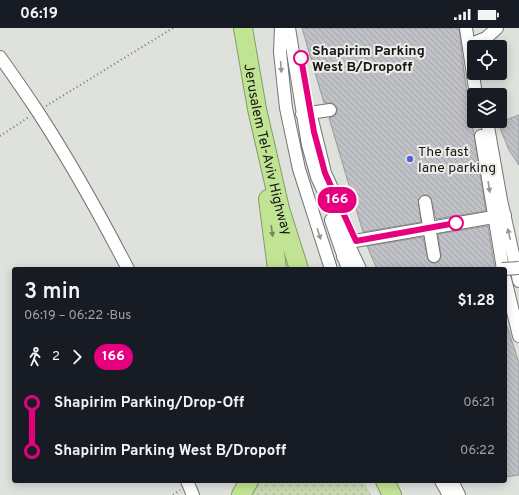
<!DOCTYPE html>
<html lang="en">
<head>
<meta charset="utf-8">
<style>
  :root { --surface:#171b24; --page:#20242c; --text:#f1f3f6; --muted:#9ea1a6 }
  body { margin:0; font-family:Overpass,sans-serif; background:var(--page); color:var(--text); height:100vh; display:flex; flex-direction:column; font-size:15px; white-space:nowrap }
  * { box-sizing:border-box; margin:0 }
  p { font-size:13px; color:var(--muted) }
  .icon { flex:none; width:22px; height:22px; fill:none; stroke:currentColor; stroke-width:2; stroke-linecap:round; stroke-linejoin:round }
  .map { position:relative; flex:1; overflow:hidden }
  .side { position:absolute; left:12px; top:239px; width:495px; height:216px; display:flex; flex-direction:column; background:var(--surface); border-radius:4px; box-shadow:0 2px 10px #0003 }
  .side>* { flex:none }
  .badge { padding:0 8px; border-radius:13px; font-size:14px; line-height:26px }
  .controls { position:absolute; left:467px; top:12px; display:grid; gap:8px }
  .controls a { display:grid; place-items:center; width:40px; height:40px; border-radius:4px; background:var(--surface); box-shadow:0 2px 10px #0003; font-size:20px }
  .map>.badge { position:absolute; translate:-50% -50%; box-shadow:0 0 0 2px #fff }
  .legs { display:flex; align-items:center; gap:6px; height:44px; padding:0 12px; font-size:13px }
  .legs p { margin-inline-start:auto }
  .summary { display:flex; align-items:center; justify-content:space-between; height:68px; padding:0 12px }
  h1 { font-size:22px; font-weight:600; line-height:30px }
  ul { padding:0 12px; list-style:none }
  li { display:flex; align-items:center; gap:14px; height:48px; font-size:15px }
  li i { display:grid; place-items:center; width:6px; height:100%; margin:0 5px; background:currentColor }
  li i::after { content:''; width:10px; height:10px; margin:-5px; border:3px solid; border-radius:50%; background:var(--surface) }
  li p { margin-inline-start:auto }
  li:first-child i { background:linear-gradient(#0000 50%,currentColor 0) }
  li:last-child i { background:linear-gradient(currentColor 50%,#0000 0) }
  .status { display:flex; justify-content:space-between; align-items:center; height:28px; padding:0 20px; background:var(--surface); direction:ltr }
  .status svg { height:11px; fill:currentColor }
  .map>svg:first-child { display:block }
</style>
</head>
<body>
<div class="status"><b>06:19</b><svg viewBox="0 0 49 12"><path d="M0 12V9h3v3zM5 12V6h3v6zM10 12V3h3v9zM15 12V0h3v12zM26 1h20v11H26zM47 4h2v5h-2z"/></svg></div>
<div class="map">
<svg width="519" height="467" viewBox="0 0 519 467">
  <defs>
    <pattern id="grass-dots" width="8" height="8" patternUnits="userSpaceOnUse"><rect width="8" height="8" fill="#c8d9b3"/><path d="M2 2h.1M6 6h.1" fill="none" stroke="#abb999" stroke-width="1.8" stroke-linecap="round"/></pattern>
    <pattern id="building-back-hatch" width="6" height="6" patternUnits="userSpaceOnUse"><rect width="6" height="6" fill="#c0c1c6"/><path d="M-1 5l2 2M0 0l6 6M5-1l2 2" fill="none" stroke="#a4a5a9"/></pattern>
  </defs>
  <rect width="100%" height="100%" fill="#dee1dc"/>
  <path fill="url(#grass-dots)" d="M257 453H364L371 467H251Z"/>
  <path fill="url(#building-back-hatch)" stroke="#999a9e" d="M302 0H459L464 44 486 183 436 191 431 170 428 167H423L418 172 421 194 363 204 329 90 335 88 337 84V81L333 75H324Z
    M519 87V137L509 122 498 95Z
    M488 198 495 241H377L367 218 423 209 428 232 431 235H436L441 231V227L438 206Z
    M507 298 519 335V447L505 449V299Z"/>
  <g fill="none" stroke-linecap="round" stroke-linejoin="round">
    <g stroke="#747672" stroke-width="14">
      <path id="minor" d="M281 0 280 24 286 80 299 141 331 241
        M289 0 308 117 317 149 360 241
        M466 0 476 67
        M476 14 486 10 497 0
        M0 29C13 47 26 66 38 84 71 135 100 187 128 241
        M302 86 330 82
        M312 92 325 145 339 175
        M487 93 501 172 519 253
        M481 108 503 241
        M425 174 434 228
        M331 192 348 241
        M343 229C343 222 344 219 349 214L505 187
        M505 251 519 308
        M187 453 193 467
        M441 453 449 467
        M452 453 459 467"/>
    </g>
    <g stroke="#859c67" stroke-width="20">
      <g id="highway">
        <path id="s1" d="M243 0 257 81 280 181 299 241"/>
        <path d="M268 171 277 241"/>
        <path d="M385 453 392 467"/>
        <path d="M241 467 249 453"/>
      </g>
    </g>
    <path stroke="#767774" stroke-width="2" stroke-dasharray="1 3" stroke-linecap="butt" d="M46 78 173 0
      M0 108 29 89
      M173 467 180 462"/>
    <use href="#minor" stroke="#fff" stroke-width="12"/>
    <use href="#highway" stroke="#c1e494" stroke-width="18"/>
    <g stroke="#747672" stroke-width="14" stroke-linecap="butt">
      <path id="minor-bridge" d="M502 241 519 240"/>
    </g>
    <use href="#minor-bridge" stroke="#fff" stroke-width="12"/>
  </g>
  <defs><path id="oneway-solid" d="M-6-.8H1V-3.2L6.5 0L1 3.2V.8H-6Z"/></defs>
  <g fill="#969695">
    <use href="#oneway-solid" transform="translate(281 39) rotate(86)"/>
    <use href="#oneway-solid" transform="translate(489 159) rotate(81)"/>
    <use href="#oneway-solid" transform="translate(319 206) rotate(72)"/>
    <use href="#oneway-solid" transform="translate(509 206) rotate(-103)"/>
  </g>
  <use fill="#74875a" href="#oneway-solid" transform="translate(272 203) rotate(83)"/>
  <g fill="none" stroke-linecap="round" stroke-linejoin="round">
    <g stroke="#fff" stroke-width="9">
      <path id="line-1" d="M301 30 314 104 325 145 356 213 456 195"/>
    </g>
    <use href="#line-1" stroke="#e6007e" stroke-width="6"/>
  </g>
  <g fill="#fff" stroke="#e6007e" stroke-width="2">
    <circle cx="301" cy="30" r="7"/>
    <circle cx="456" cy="195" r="7"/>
  </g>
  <circle fill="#5161d7" stroke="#eceee9" stroke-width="1.5" cx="410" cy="131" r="4"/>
  <g text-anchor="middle" stroke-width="4" stroke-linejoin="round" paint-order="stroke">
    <g font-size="14" font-weight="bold" fill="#151514" stroke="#eceee9" text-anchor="start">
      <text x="312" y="27">Shapirim Parking<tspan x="312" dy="16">West B/Dropoff</tspan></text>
    </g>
    <g font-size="14" fill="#151514" stroke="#eceee9">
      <text dy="5" stroke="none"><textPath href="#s1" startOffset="124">Jerusalem Tel-Aviv Highway</textPath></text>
    </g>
    <g font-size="14" fill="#151514" stroke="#eceee9" text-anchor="start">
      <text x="418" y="128">The fast<tspan x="418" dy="16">lane parking</tspan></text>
    </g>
  </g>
</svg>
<div class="controls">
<a><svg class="icon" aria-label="locate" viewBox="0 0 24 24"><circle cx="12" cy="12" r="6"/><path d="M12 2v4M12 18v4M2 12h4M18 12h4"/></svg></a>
<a><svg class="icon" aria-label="layers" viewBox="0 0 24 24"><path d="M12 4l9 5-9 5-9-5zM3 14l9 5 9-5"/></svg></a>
</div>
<b class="badge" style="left:337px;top:172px;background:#e6007e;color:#fff">166</b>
<section class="side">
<div class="summary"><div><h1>3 min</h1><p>06:19 – 06:22 · Bus</p></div><b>$1.28</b></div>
<div class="legs"><svg class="icon" aria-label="walk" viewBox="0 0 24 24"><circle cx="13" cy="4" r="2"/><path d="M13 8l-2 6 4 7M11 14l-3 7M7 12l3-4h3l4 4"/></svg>2<svg class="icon" aria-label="forward" viewBox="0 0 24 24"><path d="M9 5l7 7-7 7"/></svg><b class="badge" style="background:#e6007e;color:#fff">166</b></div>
<ul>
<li><i style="color:#e6007e"></i><b>Shapirim Parking/Drop-Off</b><p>06:21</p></li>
<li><i style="color:#e6007e"></i><b>Shapirim Parking West B/Dropoff</b><p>06:22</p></li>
</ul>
</section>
</div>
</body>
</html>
